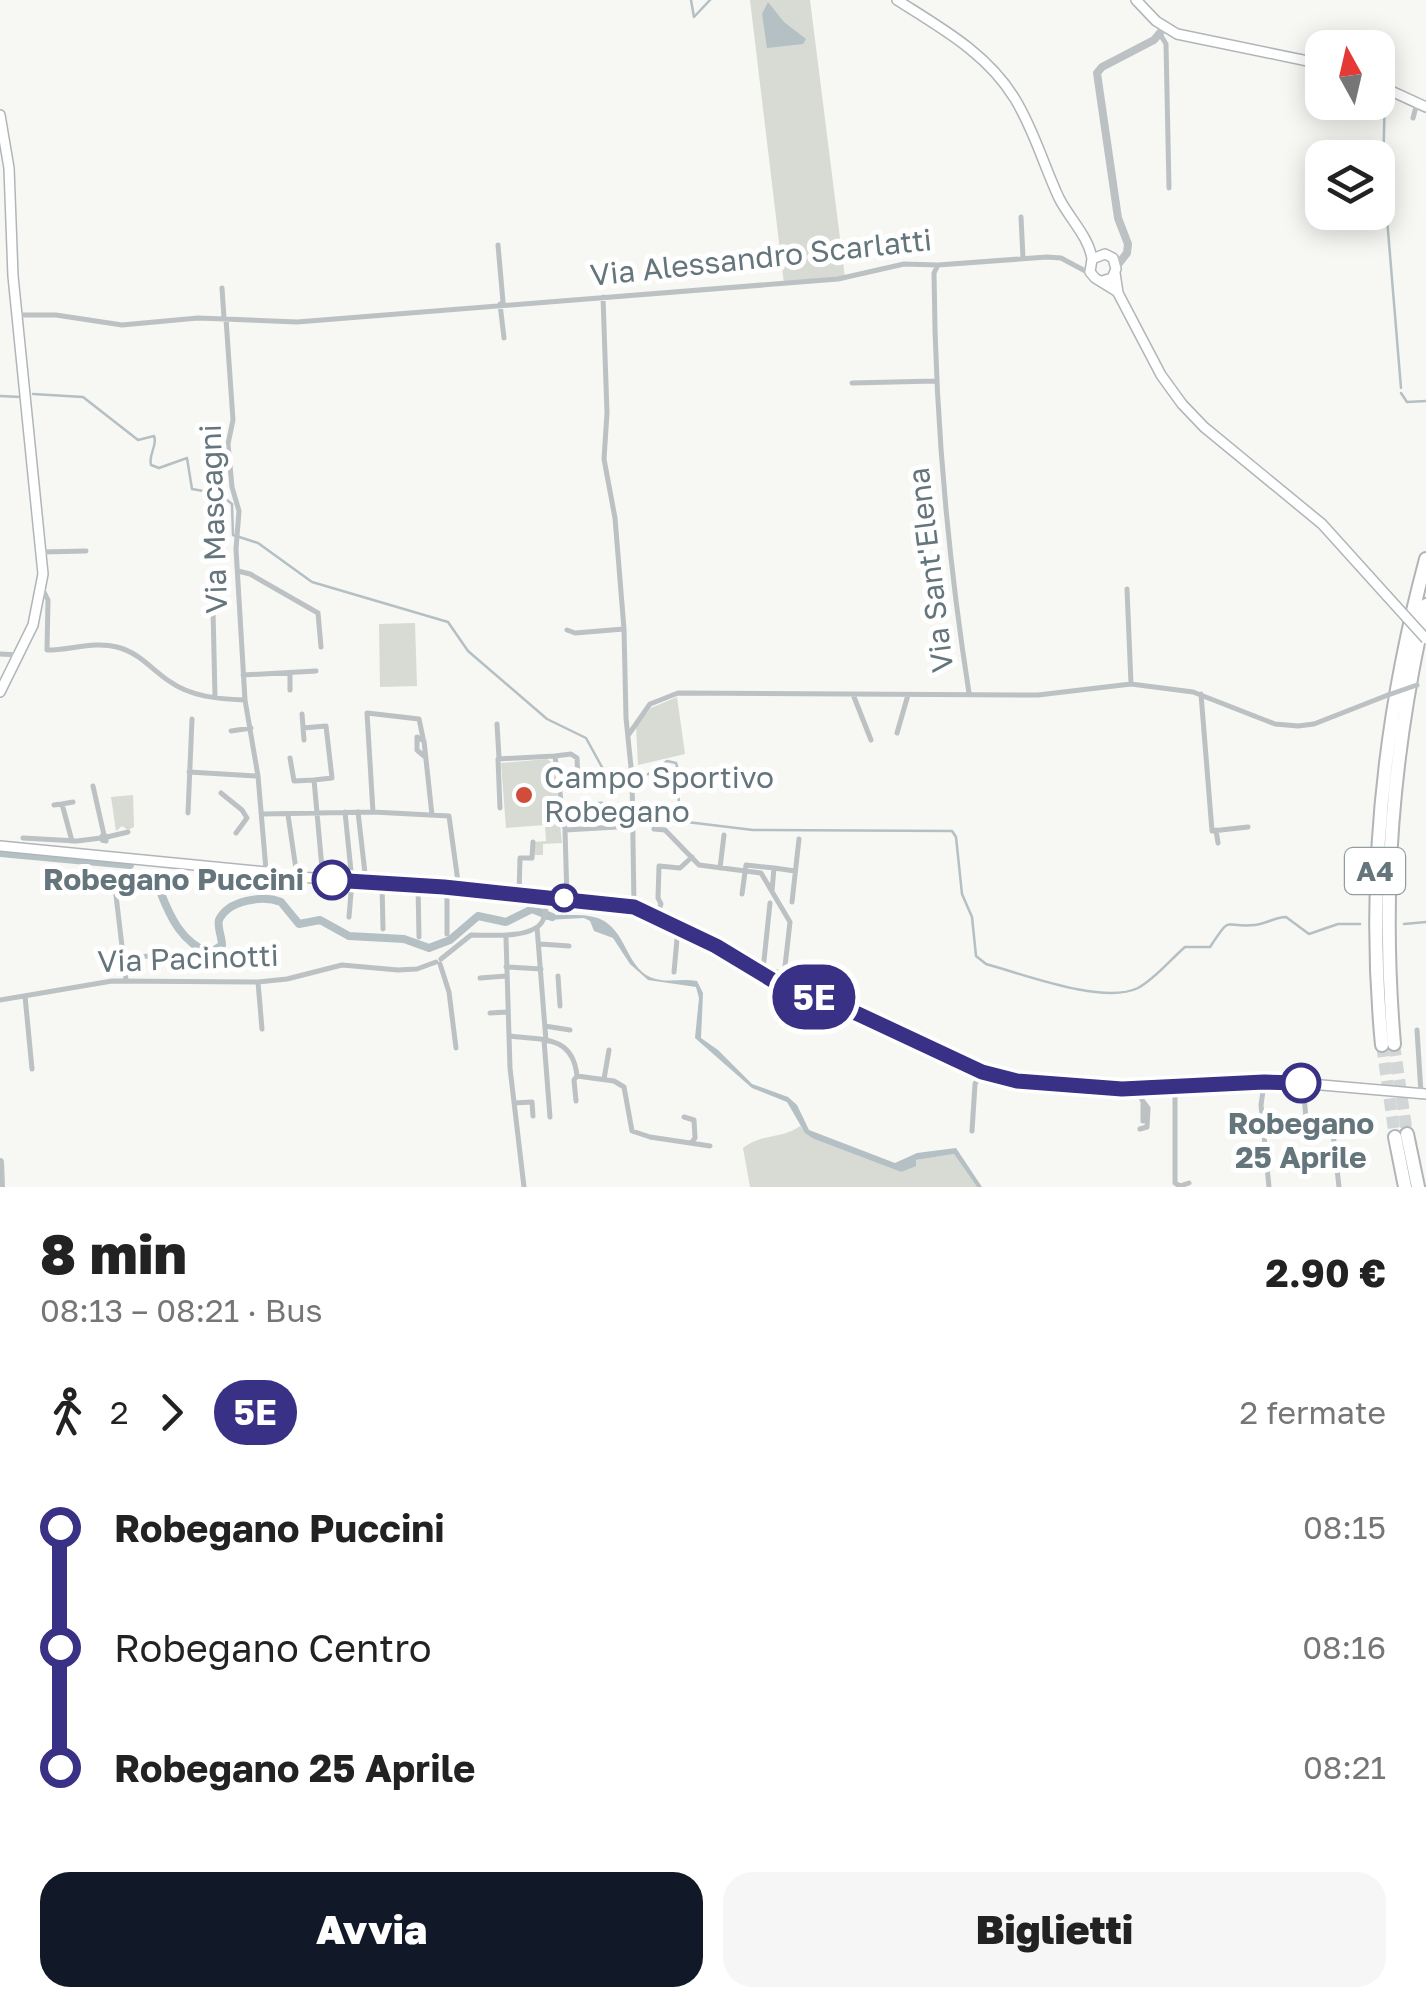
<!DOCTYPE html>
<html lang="it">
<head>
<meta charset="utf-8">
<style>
  :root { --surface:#fff; --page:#f6f6f6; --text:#222; --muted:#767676; --accent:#111827 }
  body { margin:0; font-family:"Golos Text",sans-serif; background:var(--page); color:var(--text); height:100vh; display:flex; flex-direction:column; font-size:38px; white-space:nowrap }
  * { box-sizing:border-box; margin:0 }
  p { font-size:32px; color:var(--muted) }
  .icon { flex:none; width:55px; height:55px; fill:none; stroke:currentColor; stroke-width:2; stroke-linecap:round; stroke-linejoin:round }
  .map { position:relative; height:1187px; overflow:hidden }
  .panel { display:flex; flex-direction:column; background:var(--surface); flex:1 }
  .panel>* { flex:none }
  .badge { padding:0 20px; border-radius:32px; font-size:35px; line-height:65px }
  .needle { width:65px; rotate:352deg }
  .fabs { position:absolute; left:1305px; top:30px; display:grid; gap:20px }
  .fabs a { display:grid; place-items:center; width:90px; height:90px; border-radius:20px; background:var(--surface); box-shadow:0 5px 25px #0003; font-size:50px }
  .map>.badge { position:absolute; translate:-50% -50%; box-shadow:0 0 0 5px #fff }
  .legs { display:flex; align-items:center; gap:15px; height:110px; padding:0 40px; font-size:32px }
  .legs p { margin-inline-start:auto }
  .overview { display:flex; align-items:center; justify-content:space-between; height:170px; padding:0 40px }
  h1 { font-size:55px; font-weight:800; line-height:75px }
  .button { display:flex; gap:20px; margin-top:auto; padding:20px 40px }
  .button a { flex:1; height:115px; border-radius:30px; background:var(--accent); color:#fff; font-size:40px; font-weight:800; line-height:115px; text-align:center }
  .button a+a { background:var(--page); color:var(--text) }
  ul { padding:0 40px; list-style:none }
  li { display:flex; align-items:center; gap:35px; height:120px; font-size:38px }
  li i { display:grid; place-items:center; width:15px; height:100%; margin:0 12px; background:currentColor }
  li i::after { content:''; width:25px; height:25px; margin:-12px; border:8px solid; border-radius:50%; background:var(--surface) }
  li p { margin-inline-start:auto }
  li:first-child i { background:linear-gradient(#0000 50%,currentColor 0) }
  li:last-child i { background:linear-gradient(currentColor 50%,#0000 0) }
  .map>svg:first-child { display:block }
</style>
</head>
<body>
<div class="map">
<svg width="1426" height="1187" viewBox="0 0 1426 1187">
  <rect width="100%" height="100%" fill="#f7f7f4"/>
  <path fill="#d7dbd4" d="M750 0H810L845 278 784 284Z
    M415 623 417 686 380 687 379 624Z
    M677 697 685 754 638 765 636 726 651 708Z
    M547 759 554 764 562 843 543 844V855H535V842L546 841 545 825 506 828 501 763Z
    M133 795 134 827 128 830 122 826 116 831 111 797Z
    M800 1126 814 1139 901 1172 916 1160 954 1154 977 1187H750L743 1148C765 1132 780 1140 800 1126Z"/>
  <path fill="#b4c0c3" d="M768 2 784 22 806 39 803 44 767 48 762 14Z
    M547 914C565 917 583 912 600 919 626 930 626 966 650 977 665 984 681 978 697 981L703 993 701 1038 718 1050 752 1084 788 1097 797 1105 809 1130 895 1163 917 1153 956 1148 982 1187H977L954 1154 916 1160V1166L901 1172 814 1139 805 1133 787 1102 752 1088 695 1038 699 998 696 987 648 980 630 964 613 938 594 931 590 921 584 918 546 920Z"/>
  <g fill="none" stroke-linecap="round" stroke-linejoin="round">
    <path stroke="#b4c0c3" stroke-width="2.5" d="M691 0 694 17 710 0
      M1385 93 1383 170 1401 388
      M1401 393 1407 402 1426 401
      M33 394 83 397 138 440 154 436C158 446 148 454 151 465L159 468 187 458 192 489 220 494 232 504 233 535 258 543 312 582 448 622 468 651 547 719 586 738 603 769 616 780 634 784 667 761 676 763C684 785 671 800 687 822L753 830 952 831 956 837 962 894 972 917 976 956 986 964C1023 974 1103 1005 1138 988 1155 979 1171 959 1185 947H1210C1232 914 1222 928 1255 925 1266 924 1275 917 1286 917L1309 934 1338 924H1360
      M0 396 21 397
      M1404 924 1426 922"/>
    <path stroke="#b4c0c3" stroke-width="8" d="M0 853 130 865
      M160 891C170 917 182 943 210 953L222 945C222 938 217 926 219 920 228 900 263 895 281 902L299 924 320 920 349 936 404 939 429 948 450 940 478 916 506 922 532 909 552 917"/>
    <path stroke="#d2d6d6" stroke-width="12" stroke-dasharray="12 6" stroke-linecap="butt" d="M1394 1044 1407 1134
      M1382 1045 1395 1137"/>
    <g stroke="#afb6b9" stroke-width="12">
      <path id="secondary" d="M897 0C941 28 987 53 1015 99 1034 130 1044 166 1059 198 1069 218 1089 237 1092 259
        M1136 0 1156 21 1177 34 1322 64
        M1378 85 1426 107
        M0 115 9 168 13 276 43 574 33 625 0 692
        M1115 273 1118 293 1161 375 1182 404 1204 427 1322 524 1387 596
        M1102 281 1112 278 1116 269 1113 258 1105 254 1092 259 1090 272 1095 278 1116 291
        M0 846 266 872 284 876 445 887 633 907 715 946 782 986 858 1014 982 1072 1017 1081 1122 1089 1287 1082 1426 1094"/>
    </g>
    <g stroke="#b0b5b7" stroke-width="16">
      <path id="motorway" d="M1394 1044C1381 892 1392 754 1426 605
        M1382 1045C1366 879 1383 719 1426 559
        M1407 1134 1418 1187
        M1395 1137 1405 1187"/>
    </g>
    <path stroke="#bcc1c4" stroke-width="5" d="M1160 34 1166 44 1169 188
      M1413 118 1417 103
      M1021 217 1023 258
      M498 245 503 302
      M938 265 934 273C935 416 947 552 969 693
      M222 288 224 318
      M603 297 607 413 604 459 615 518 624 629 626 718 632 777 634 906
      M500 304 504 338
      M17 315H56L122 325 198 318 297 322 838 279 904 264 938 265 1047 257 1061 258 1089 273
      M226 319 233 420 228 444 232 487 239 511 236 549 245 700 258 776 266 870
      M852 383 935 381
      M42 552 86 551
      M238 571 250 574 318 613 321 647
      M42 588 48 600 47 650C71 650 94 641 117 647 140 653 151 669 169 681 191 697 219 699 245 700
      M1127 589 1131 684
      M213 610 215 697
      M567 630 575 633 624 629
      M0 654 19 655
      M290 673V690
      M243 675 316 671
      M1201 694 1212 831 1248 827
      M854 697 871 740
      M302 714 304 740
      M497 724 499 758
      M303 728 326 726 332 778 314 780 323 879
      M231 731 251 728
      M897 733 908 695
      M629 734 650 704 678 693 1038 695 1131 684 1193 692 1275 724 1298 726 1314 724 1388 695
      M424 756 417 750V737L424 741 432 815
      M555 756 571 754 577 758 578 780
      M290 758 294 781 314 780
      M189 772 258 776
      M93 786 104 835
      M221 793 242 810 247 818 236 833
      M62 804 73 802
      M54 805 62 804 72 841
      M500 808 498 759 555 756 565 830 567 899
      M345 812 352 881 349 917
      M358 812 366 882
      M373 812 367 713 419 719 423 738
      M188 813 192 719
      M262 814 373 812 449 816 459 889
      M288 815 297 876
      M589 829 588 805 602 804
      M654 829 665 830 699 865 761 873 790 922 783 984
      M565 830 634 826
      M1216 830 1218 843
      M102 836H106V841L102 840Z
      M107 837 128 832
      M23 838 77 841 101 838
      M720 868 724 835
      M774 868 795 871
      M382 883 383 929
      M418 885 419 937
      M115 887 126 980
      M447 887V934
      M742 894 746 865 774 868 772 891
      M519 895 520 858H532L533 842
      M792 902 799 839
      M656 917 661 904 658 898 659 866 680 868 692 857
      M537 927 546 1041
      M506 938 510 1068 524 1187
      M540 944 569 946
      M124 959 157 955
      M441 959 471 935C489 935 531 939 542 922 546 916 546 905 547 898
      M440 964 449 992 456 1048
      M506 967 541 969
      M763 970 770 903
      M763 970 784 973
      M674 972 678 928
      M558 976 560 1006
      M480 978 506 976
      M258 982 262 1029
      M25 996 32 1069
      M0 1000 112 981 258 982 287 979 342 965 398 970 417 969 436 962
      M490 1013 507 1012
      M545 1026 570 1030
      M1417 1030 1421 1093
      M509 1036C542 1040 573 1035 577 1076L614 1081 624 1087 632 1131 650 1137 710 1146
      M544 1040 550 1117
      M604 1079 609 1050
      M1303 1083 1306 1119 1311 1122 1330 1120 1332 1123 1339 1187
      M1264 1084 1261 1105 1269 1187
      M1175 1089V1183L1180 1186 1189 1183
      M576 1101 574 1080 577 1076
      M514 1103 532 1102 533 1116
      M684 1117 694 1120 695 1138 691 1143
      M1143 1121V1104
      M1140 1129 1147 1127 1148 1108 1142 1100 1140 1088
      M972 1131 975 1084 982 1072"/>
    <path stroke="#bcc1c4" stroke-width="8" d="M1116 267 1127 253 1128 244 1118 218 1097 73 1102 67 1154 40 1164 28
      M0 1162 1 1187"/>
    <use href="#secondary" stroke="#fff" stroke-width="9"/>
    <use href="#motorway" stroke="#fff" stroke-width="12"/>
    <g stroke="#afb6b9" stroke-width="12" stroke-linecap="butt">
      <path id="secondary-bridge" d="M1387 596 1426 639"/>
    </g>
    <path stroke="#bcc1c4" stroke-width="5" d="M1388 695 1417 685"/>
    <use href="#secondary-bridge" stroke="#fff" stroke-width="9"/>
  </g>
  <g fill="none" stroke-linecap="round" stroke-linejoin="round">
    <g stroke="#fff" stroke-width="22">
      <path id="line-1" d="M332 880 444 887 634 907 716 946 782 986 858 1014 982 1072 1017 1081 1122 1089 1264 1082 1301 1083"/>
    </g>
    <use href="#line-1" stroke="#393185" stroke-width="15"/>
  </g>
  <circle fill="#d14c3a" stroke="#fff" stroke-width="4" cx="524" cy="795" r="10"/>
  <g fill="#fff" stroke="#393185" stroke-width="5">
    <circle cx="332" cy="880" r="18"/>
    <circle cx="564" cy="898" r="12"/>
    <circle cx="1301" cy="1083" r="18"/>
  </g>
  <g text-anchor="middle" stroke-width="10" stroke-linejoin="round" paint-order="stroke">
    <rect fill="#fff" stroke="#939ea3" stroke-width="2.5" x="1345" y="848" width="60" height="46" rx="8"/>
    <g font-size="28" font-weight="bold" fill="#65757c">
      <text x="1375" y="881">A4</text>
    </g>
    <g font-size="30" fill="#65757c" stroke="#fff">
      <text transform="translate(761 258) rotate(-6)" y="10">Via Alessandro Scarlatti</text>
      <text transform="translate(214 519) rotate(-92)" y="10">Via Mascagni</text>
      <text transform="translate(931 570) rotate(-97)" y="10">Via Sant'Elena</text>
      <text transform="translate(188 959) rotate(-2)" y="10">Via Pacinotti</text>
    </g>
    <g font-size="30" fill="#65757c" stroke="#fff" text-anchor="start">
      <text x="544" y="788">Campo Sportivo<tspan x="544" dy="34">Robegano</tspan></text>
    </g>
    <g font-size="30" font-weight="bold" fill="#65757c" stroke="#fff" text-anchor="end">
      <text x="304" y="890">Robegano Puccini</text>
      <text x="1301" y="1134" text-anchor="middle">Robegano<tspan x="1301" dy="34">25 Aprile</tspan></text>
    </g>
  </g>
</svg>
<div class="fabs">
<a><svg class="needle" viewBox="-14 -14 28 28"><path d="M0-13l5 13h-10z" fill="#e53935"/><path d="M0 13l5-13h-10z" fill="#767676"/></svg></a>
<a><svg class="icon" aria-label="layers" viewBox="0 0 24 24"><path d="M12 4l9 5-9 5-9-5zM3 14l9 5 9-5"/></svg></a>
</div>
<b class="badge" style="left:814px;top:997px;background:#393185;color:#fff">5E</b>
</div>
<section class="panel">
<div class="overview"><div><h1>8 min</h1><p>08:13 – 08:21 · Bus</p></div><b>2.90 €</b></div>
<div class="legs"><svg class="icon" aria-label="walk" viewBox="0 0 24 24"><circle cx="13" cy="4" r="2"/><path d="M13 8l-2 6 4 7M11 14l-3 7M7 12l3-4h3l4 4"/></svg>2<svg class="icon" aria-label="forward" viewBox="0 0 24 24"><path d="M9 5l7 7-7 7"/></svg><b class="badge" style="background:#393185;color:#fff">5E</b><p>2 fermate</p></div>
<ul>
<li><i style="color:#393185"></i><b>Robegano Puccini</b><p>08:15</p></li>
<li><i style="color:#393185"></i><span>Robegano Centro</span><p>08:16</p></li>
<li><i style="color:#393185"></i><b>Robegano 25 Aprile</b><p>08:21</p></li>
</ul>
<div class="button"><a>Avvia</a><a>Biglietti</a></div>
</section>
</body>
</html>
